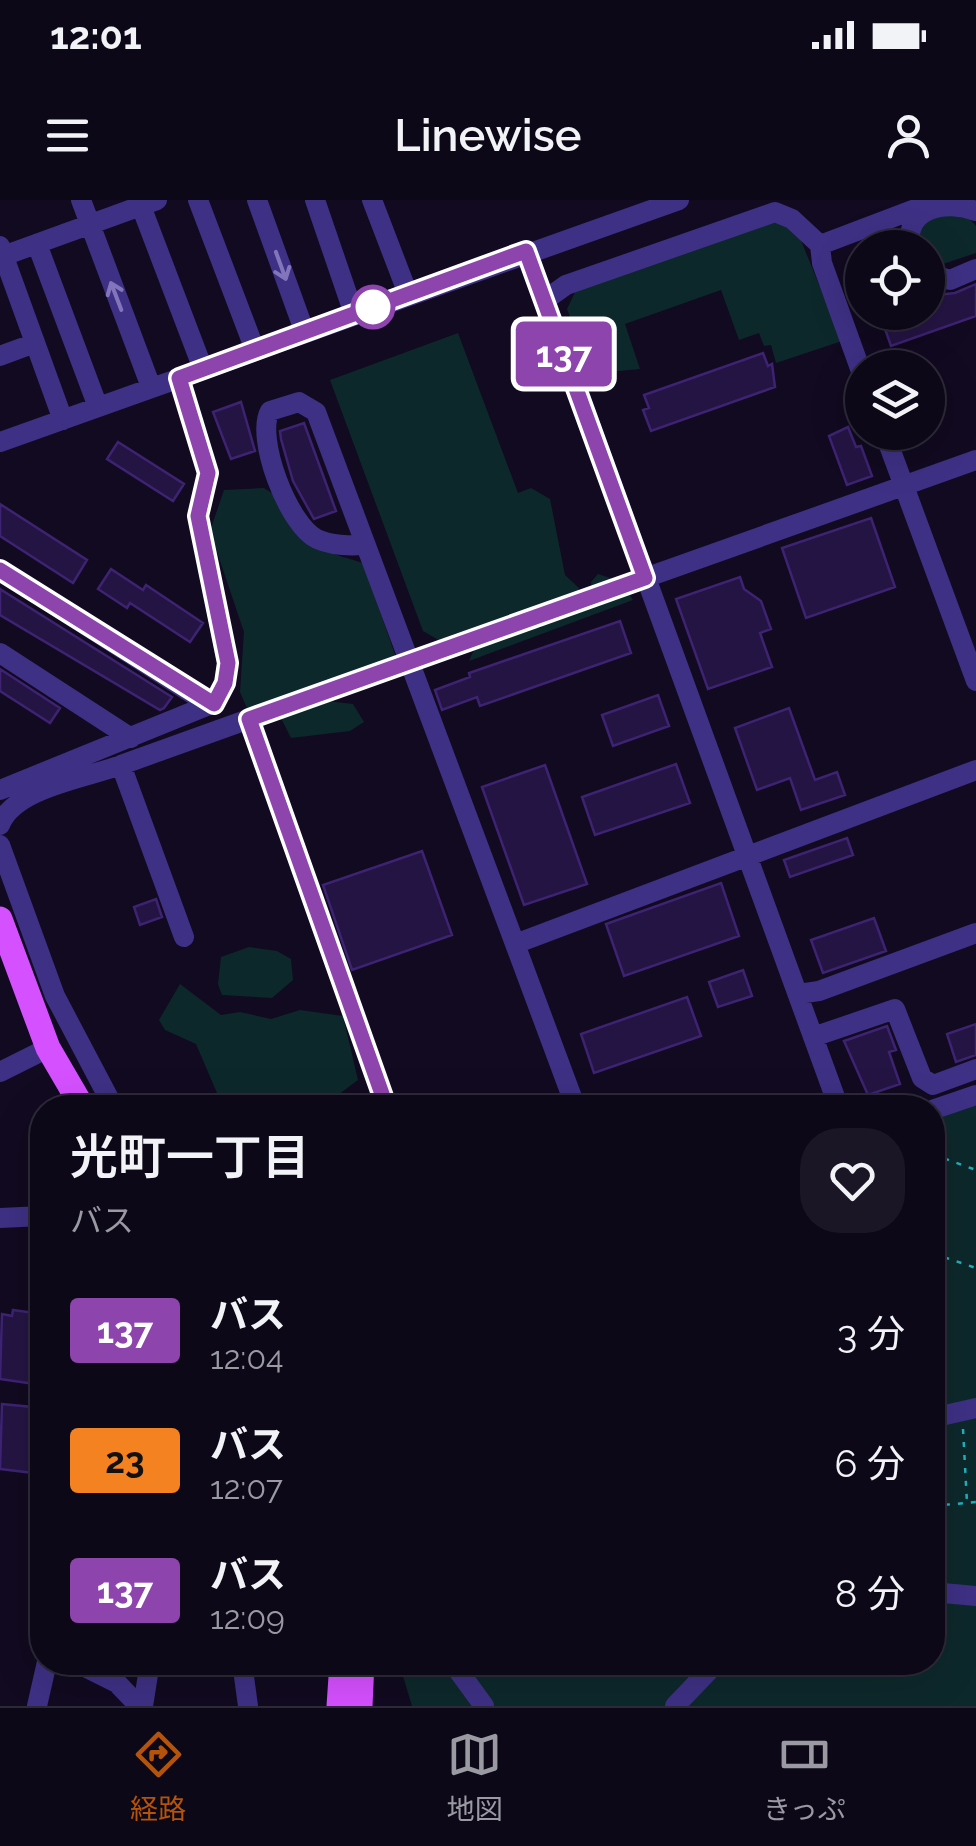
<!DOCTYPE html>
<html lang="ja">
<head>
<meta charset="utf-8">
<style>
  :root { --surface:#0d0818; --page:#1b1625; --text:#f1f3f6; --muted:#9a9aa2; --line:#2d2937; --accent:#b45309 }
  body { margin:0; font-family:Raleway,"Noto Sans JP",sans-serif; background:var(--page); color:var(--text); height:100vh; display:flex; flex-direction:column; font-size:38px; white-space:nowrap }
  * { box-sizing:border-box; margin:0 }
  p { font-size:32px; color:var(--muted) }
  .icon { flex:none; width:55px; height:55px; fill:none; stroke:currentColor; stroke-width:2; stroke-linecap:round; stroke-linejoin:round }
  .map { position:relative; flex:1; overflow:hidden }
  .panel { position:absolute; left:30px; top:895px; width:915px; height:580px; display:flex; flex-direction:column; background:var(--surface); border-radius:40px; box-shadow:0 10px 40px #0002,0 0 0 2px var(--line) }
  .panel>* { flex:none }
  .badge { padding:0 20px; border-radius:8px; font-size:35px; line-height:65px }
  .controls { position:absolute; left:845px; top:30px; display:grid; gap:20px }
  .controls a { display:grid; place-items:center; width:100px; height:100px; border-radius:50%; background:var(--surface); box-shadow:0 10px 40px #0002,0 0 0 2px var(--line); font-size:50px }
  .map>.badge { position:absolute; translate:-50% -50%; box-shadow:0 0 0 5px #fff }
  .round { display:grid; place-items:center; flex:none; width:105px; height:105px; border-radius:40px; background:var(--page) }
  .summary { display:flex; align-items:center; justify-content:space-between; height:170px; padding:0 40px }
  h1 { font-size:48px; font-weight:600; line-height:75px }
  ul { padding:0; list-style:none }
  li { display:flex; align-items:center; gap:30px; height:130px; padding:0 40px }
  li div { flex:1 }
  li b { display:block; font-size:38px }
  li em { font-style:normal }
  li .badge { min-width:110px; font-weight:700; text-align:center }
  .status { display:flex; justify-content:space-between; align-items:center; height:70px; padding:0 50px; background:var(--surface); direction:ltr }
  .status svg { height:28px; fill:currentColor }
  header { display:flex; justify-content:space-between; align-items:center; height:130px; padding:0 40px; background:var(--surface); font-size:45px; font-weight:600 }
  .dock { display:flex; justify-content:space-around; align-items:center; height:140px; border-top:2px solid var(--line); background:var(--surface); font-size:28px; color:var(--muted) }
  .dock a { display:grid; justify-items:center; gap:5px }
  .dock .selected { color:var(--accent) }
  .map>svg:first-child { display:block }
</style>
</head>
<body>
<div class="status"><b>12:01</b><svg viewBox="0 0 49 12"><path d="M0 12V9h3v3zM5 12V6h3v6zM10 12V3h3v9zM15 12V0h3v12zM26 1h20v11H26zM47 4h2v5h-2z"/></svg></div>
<header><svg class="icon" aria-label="menu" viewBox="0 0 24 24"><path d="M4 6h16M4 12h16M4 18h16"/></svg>Linewise<svg class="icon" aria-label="person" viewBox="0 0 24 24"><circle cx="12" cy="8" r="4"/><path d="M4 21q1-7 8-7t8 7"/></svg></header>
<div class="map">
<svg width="976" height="1506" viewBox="0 0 976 1506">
  <rect width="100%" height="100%" fill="#110a20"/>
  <path fill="#0d282b" d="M937 5 968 17 976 26V53L943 64 928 55V48L921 47 919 34Z
    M782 20 800 38 842 141 776 163 771 145 764 146 759 133 739 140 721 90 625 124 640 169 609 172 588 165 567 109 576 90Z
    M458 133 518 293 531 288 550 299 565 375 579 388 577 400 593 394 591 382 598 374 622 382 633 400 469 461C485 422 504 429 541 428L547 412 442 442 423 431 330 180Z
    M264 288 281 299C298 348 316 348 363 363L399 466 250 515 240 492 244 432 210 331 224 290Z
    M318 500 353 504 364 522 350 531 291 538 278 512Z
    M249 747 277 751 291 759 293 780 272 798 222 795 218 784 221 757Z
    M180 784 221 815 240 812 271 819 300 810 343 816 358 880 338 895 331 907H223L196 844 165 830 159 820Z
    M976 905V1506H412L399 1463 932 1462 933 920Z"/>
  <path fill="#241443" stroke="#3d2372" stroke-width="2.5" d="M976 84V116L891 146 879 112H928V96L955 93Z
    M763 153 768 166 772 164 775 187 651 231 643 210 649 208 644 195Z
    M241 202 255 251 231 259 213 212Z
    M304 223 336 311 314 319 293 281 281 239 280 231Z
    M848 227 856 247 861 246 872 276 847 285 829 236Z
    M118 242 184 284 173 301 107 259Z
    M0 304 87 360 73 383 0 336Z
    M871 318 895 387 806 418 782 348Z
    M111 369 143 390 146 385 203 423 190 442 130 403 127 408 98 389Z
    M740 377 744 389 761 401 771 429 760 433 772 467 708 489 676 399Z
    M0 389 172 497 164 508 160 510 0 415Z
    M620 421 631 453 480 506 477 497 442 510 435 490 470 477 469 473Z
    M0 469 60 508 50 523 0 491Z
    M658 495 669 526 613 546 602 515Z
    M789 508 815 580 837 572 845 595 801 610 790 578 757 590 735 528Z
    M676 564 690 603 595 635 582 597Z
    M545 565 587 684 524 705 482 587Z
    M847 638 853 655 790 677 784 660Z
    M422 651 452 735 352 770 323 685Z
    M721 683 739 736 624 776 606 724Z
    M156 699 162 717 140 725 134 707Z
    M874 718 886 751 823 773 811 740Z
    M743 770 752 796 718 807 709 782Z
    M687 797 701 836 594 873 581 834Z
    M976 824V855L956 862 947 834Z
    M887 826 896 850 889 852 900 884 868 895 844 841Z
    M13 1110 42 1114V1185L0 1179 2 1114 12 1116Z
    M2 1204 42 1208V1274L0 1269Z"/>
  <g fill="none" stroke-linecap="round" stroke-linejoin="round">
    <path stroke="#20b1bc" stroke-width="2.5" stroke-dasharray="5 8" stroke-linecap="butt" d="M932 954 976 970
      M932 1053 976 1068
      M963 1229 967 1303
      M932 1306 976 1302"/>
    <path stroke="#3e3084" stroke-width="20" d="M81 0 151 187
      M198 0 255 150
      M257 0 305 133
      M315 0 354 114
      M372 0 408 94
      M141 6 203 169
      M37 44 98 207
      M820 45 939 0
      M0 46 63 220
      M910 48C904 7 946 0 976 11
      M527 51 839 908
      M3 56 157 0
      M928 73 950 80 976 69
      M545 100 566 85 775 12 792 19 820 45 822 63 862 174
      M0 156 35 143
      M884 232 976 481
      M0 242 679 0
      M364 345C350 346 330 345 317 339 288 325 255 237 270 211L299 202 316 212 515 744 976 570
      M0 370 210 505
      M0 453 131 538
      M0 590 214 503 225 483 227 463 198 316 208 273 179 178
      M0 625C14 588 86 578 121 565
      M0 645 55 796 114 908
      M184 737 121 565 249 519
      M515 744 576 908
      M798 794 819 791 976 733
      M813 837 895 809 922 878 933 885 976 869
      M0 872 48 848
      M387 908 249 519 976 260
      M932 910 976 895
      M0 1018 42 1016
      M932 1218 976 1208
      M932 1392 976 1396
      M75 1462 117 1483 139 1506
      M242 1462 248 1506
      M452 1462 484 1506
      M37 1506 47 1462
      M143 1506 150 1462
      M675 1506 717 1462"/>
    <path stroke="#d550ff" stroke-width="25" d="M0 719 48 848 83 908
      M339 1506 342 1462
      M360 1506 362 1462"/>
  </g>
  <defs><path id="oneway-shaft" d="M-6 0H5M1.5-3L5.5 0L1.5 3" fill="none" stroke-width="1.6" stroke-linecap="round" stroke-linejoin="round" transform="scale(2.5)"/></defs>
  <g stroke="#8375bb">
    <use href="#oneway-shaft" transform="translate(281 66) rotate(70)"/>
    <use href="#oneway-shaft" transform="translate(116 96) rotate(-111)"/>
  </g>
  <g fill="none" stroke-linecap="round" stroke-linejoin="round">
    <g stroke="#fff" stroke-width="22">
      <path id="line" d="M0 370 214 504 225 483 228 463 198 316 208 273 179 178 526 51 645 378 249 519 387 908"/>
    </g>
    <use href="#line" stroke="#8e44ad" stroke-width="15"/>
  </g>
  <circle fill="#fff" stroke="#8e44ad" stroke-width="5" cx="373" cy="107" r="20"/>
</svg>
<div class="controls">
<a><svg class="icon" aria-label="locate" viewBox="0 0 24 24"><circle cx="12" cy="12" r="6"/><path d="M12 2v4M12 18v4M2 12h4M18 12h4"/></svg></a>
<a><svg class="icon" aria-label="layers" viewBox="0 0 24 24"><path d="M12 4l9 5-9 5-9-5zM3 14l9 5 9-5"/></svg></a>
</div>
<b class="badge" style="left:564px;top:154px;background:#8e44ad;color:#fff">137</b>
<section class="panel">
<div class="summary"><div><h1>光町一丁目</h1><p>バス</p></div><a class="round"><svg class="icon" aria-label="heart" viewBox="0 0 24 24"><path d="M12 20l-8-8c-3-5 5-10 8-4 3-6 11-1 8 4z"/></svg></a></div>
<ul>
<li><span class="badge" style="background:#8e44ad;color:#fff">137</span><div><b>バス</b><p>12:04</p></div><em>3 分</em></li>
<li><span class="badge" style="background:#f58220;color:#111">23</span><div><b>バス</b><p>12:07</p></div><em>6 分</em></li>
<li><span class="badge" style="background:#8e44ad;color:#fff">137</span><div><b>バス</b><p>12:09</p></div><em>8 分</em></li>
</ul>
</section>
</div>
<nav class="dock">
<a class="selected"><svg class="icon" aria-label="directions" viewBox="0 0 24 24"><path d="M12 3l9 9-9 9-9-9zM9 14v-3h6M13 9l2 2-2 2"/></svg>経路</a>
<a><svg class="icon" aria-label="map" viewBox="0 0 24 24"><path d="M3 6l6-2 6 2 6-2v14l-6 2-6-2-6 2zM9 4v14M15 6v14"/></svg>地図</a>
<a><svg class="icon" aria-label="tickets" viewBox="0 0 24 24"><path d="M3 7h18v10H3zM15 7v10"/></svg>きっぷ</a>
</nav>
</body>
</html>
